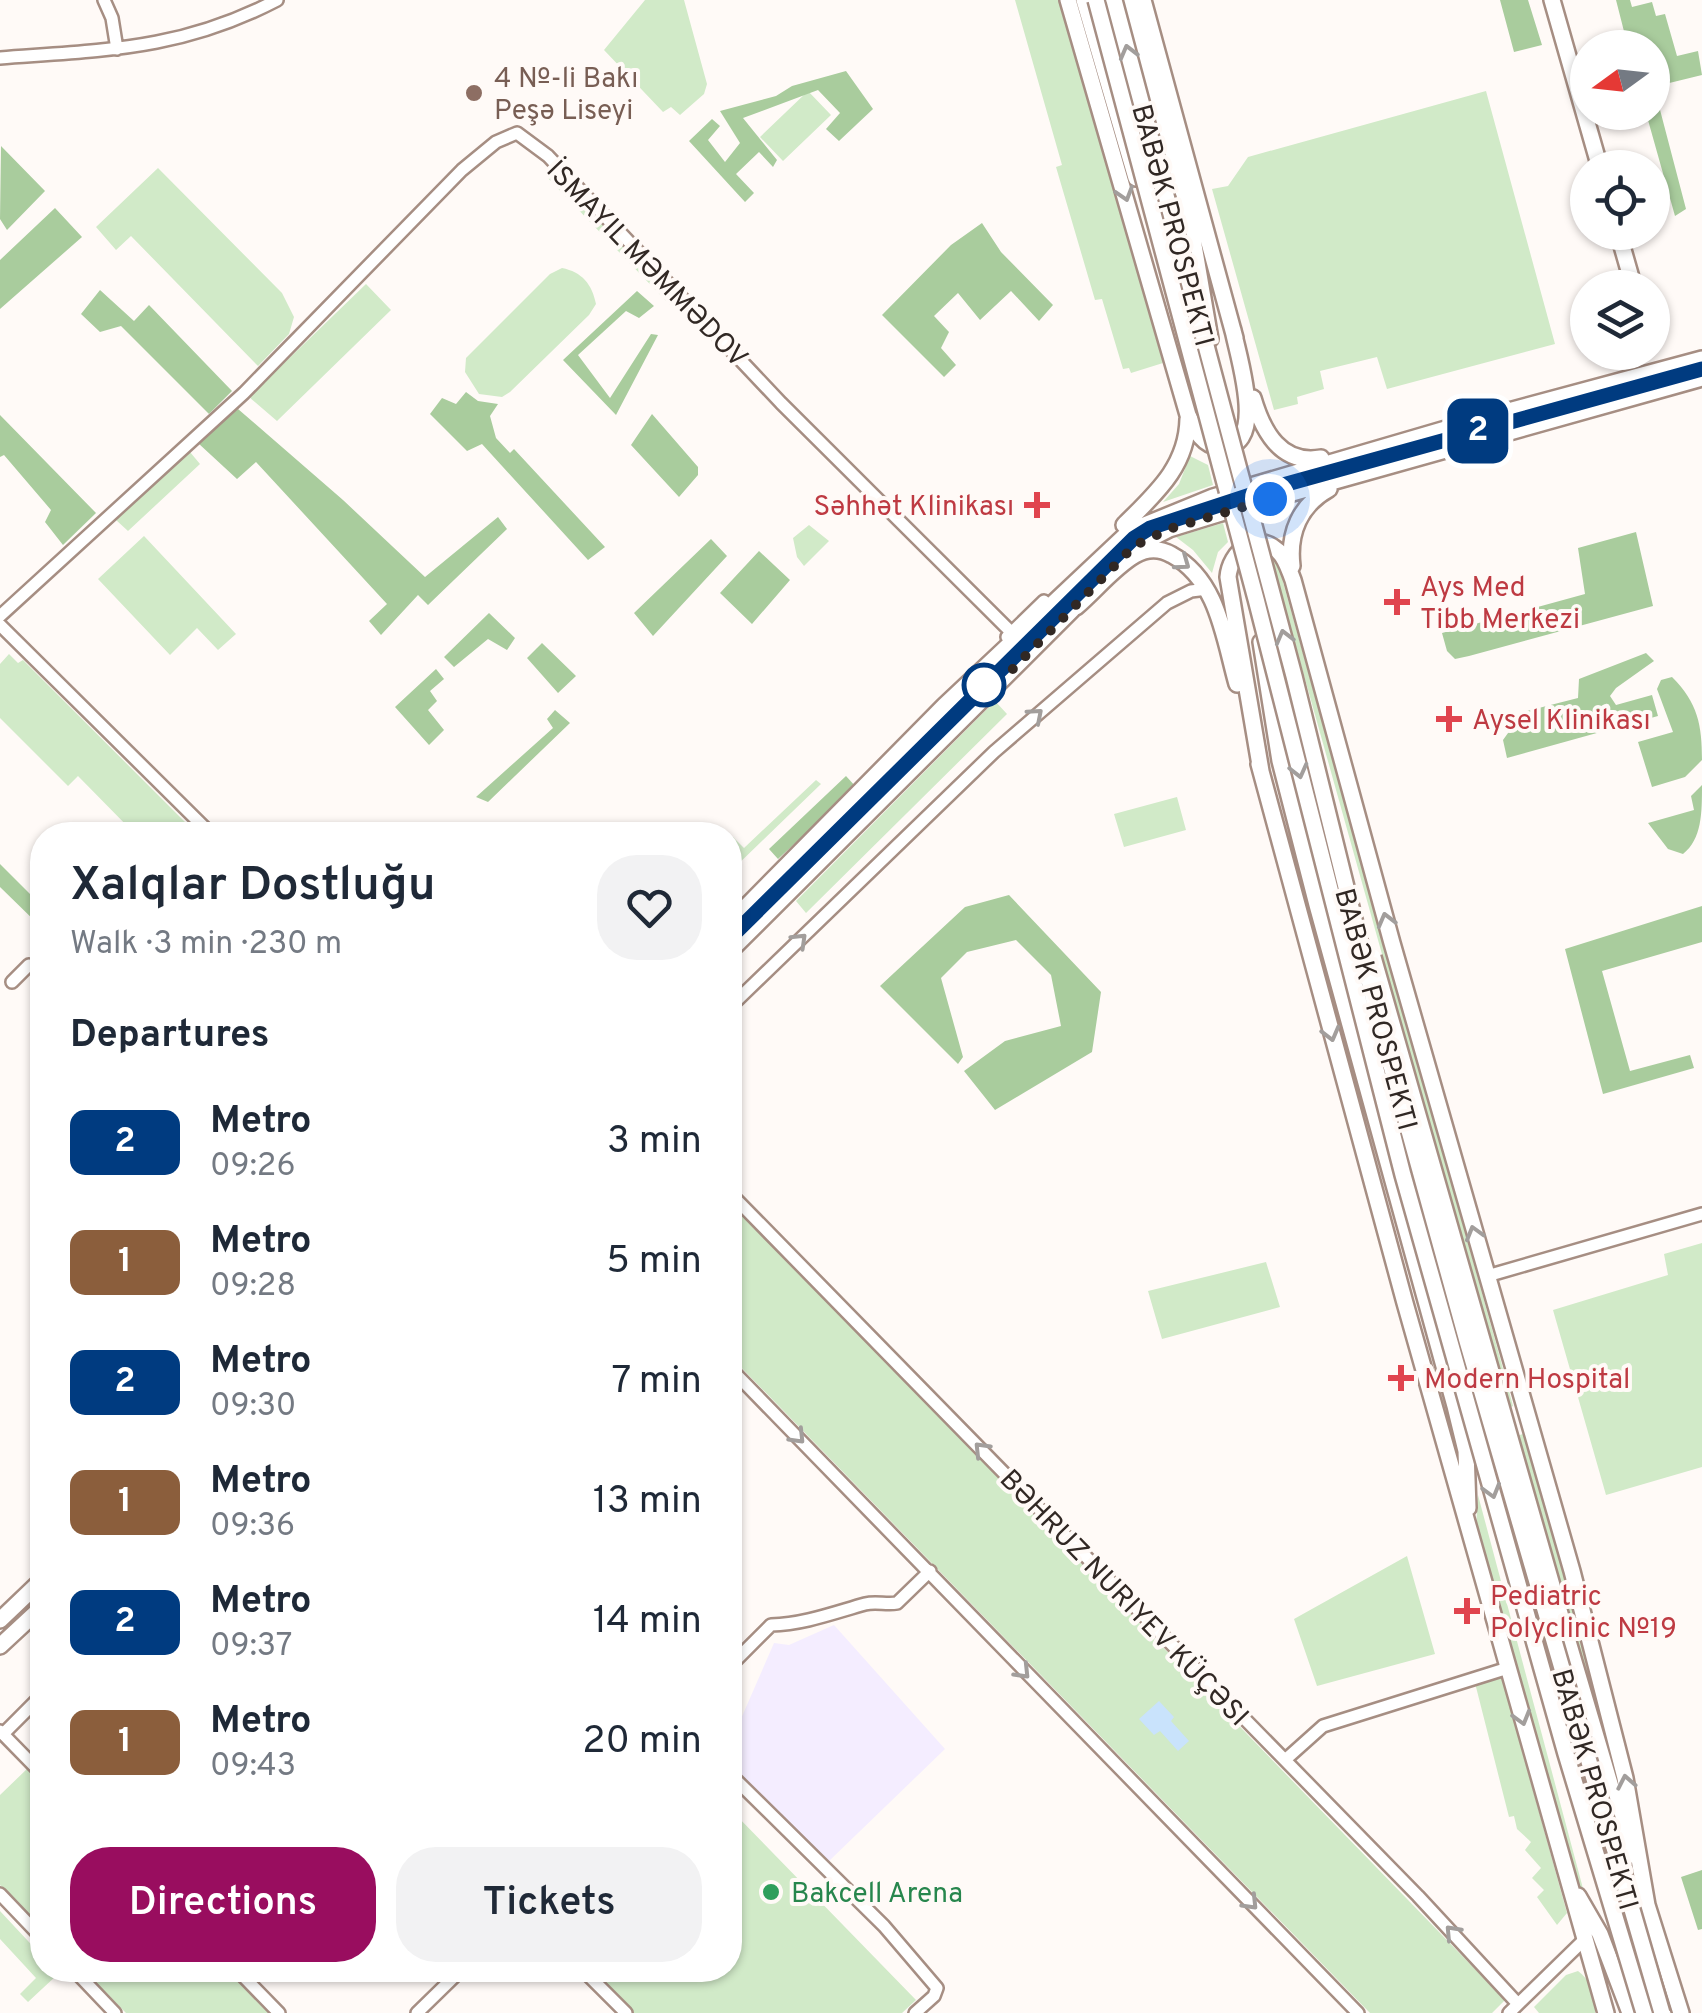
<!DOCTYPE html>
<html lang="en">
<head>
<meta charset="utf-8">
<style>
  :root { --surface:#fff; --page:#f2f2f3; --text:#1f2937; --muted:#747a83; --accent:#990d5f }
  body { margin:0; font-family:Overpass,sans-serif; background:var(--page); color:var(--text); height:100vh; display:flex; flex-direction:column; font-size:38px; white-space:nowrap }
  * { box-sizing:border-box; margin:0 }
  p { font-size:32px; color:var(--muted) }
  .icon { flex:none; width:55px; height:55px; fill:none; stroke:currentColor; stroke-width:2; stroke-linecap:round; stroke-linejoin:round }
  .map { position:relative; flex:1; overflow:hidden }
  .sheet { position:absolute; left:30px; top:822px; width:712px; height:1160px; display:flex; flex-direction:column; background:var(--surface); border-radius:40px; box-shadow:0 2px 8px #0004 }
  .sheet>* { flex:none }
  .badge { padding:0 20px; border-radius:15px; font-size:35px; line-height:65px }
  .needle { width:65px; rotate:255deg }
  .fabs { position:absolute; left:1570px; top:30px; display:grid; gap:20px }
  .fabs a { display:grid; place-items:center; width:100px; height:100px; border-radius:50%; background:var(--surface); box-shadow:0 2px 8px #0004; font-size:50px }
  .you { position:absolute; width:50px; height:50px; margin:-25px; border:8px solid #fff; border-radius:50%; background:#1a73e8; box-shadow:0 0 0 15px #1a73e833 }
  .map>.badge { position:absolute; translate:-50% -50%; box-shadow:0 0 0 5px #fff }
  h2 { padding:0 40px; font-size:38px; line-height:90px }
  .round { display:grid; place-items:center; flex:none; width:105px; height:105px; border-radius:40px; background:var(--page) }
  .summary { display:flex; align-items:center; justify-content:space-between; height:170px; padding:0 40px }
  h1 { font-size:48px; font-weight:600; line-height:75px }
  .action { display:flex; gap:20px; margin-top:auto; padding:20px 40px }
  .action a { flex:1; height:115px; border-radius:40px; background:var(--accent); color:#fff; font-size:40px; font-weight:600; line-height:115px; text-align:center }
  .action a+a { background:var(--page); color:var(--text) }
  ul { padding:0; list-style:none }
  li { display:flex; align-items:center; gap:30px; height:120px; padding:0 40px }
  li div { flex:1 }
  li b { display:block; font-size:38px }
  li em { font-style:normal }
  li .badge { min-width:110px; font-weight:700; text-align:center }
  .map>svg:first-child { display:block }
</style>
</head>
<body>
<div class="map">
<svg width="1702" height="2013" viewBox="0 0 1702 2013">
  <rect width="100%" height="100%" fill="#fffaf7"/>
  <path fill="#f4edff" d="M834 1625 945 1749 828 1862 730 1763V1744L774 1643 789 1645Z"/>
  <path fill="#d1eac8" d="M645 0H684L707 84 704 94 680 115 671 107 663 112 604 50Z
    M1015 0H1060L1163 363 1131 373 1129 368 1123 369 1102 299 1095 300 1056 167 1062 165Z
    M808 91 831 115 783 161 760 137Z
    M1486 91 1555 344 1387 389 1377 357 1320 371 1324 389 1297 397 1298 404 1274 410 1212 189 1228 186 1248 157Z
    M158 168 282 293 294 317 289 334 258 366 131 236 116 250 96 227Z
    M549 169 676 299 670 305 544 174Z
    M562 268C582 272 592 284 596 304L589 315 510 392 502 397 479 394 465 372 466 358 550 274Z
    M366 284 391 310 277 421 249 397Z
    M190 452 200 464 128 531 116 520Z
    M1190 456 1208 465 1213 485 1163 502 1179 484Z
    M1223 523 1228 542 1218 552 1212 573 1193 550 1176 537Z
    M809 525 829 541 804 566 797 557 793 538Z
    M144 536 236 634 218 650 197 628 170 655 98 579Z
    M1270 554 1276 557 1499 1354 1513 1406 1509 1408Z
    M9 654 18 663 23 660 190 827 194 835H136L78 776 68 786 0 718V664Z
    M995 701 1007 714 806 913 796 901Z
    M816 780 821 784 730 872V840L733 837 744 848Z
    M1177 797 1186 830 1124 847 1114 814Z
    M730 1201 1505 2000 1492 2013H1370L730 1356Z
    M1702 1243V1467L1606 1495 1553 1310 1668 1275 1664 1254Z
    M1266 1262 1280 1307 1162 1339 1148 1291Z
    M1527 1433 1615 1766 1613 1773 1516 1436Z
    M1478 1495 1585 1896 1574 1878 1476 1528Z
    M1407 1556 1435 1654 1317 1686 1294 1619Z
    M1501 1675 1567 1913 1557 1925 1537 1897 1544 1890 1532 1878 1541 1868 1525 1850 1531 1842 1517 1829 1514 1816 1509 1817 1475 1683Z
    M28 1768 42 1782V1928L0 1885V1795Z
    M733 1812 916 2000 902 2013H632L590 1970H730V1815Z
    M0 1911 42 1956V1970H56L57 1975 28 2002 20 1994 36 1978 0 1939Z
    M84 1970H227L269 2013H126Z
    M1578 1971C1591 1981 1598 1997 1595 2013H1539L1534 2007 1566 1975Z"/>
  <path fill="#a9cc9d" d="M1500 0H1528L1542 45 1514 52Z
    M1616 0H1630L1632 7 1652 2 1656 16 1665 14 1677 56 1698 51 1702 75 1653 87 1652 48 1628 47Z
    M846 71 873 109 839 141 826 129 840 113 818 90 743 118 777 160 773 167 759 152 736 174 754 193 745 202 689 141 712 119 720 126 708 140 725 162 740 143 720 111 776 96 792 86Z
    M1653 104 1659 106 1686 209 1675 216 1646 113 1652 112Z
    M1 146 45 191 7 230 0 219Z
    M55 208 82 237 0 309V260Z
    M982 223 1001 252 1053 305 1039 321 1011 291 980 320 958 293 934 316 949 332 941 348 956 365 944 377 882 315 951 245Z
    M100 290 134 321 149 305 232 391 209 414 121 326 100 332 81 314Z
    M637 291 654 306 639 318 626 311 578 355 610 398 651 334 658 335 616 415 563 360Z
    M466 392 478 401 498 404 490 416 496 438 510 453 514 449 605 547 588 560 482 444 467 451 430 414 442 398 456 404Z
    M238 409 343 500 425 577 498 517 507 529 428 605 418 595 381 635 369 621 387 604 256 462 237 479 198 443Z
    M652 414 698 467V475L679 497 631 445Z
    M0 415 96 513 63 545 45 522 51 510 4 455 0 457Z
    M1636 532 1653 606 1469 656 1455 659 1447 651 1442 633 1585 594 1578 548Z
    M711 539 727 556 653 636 634 613Z
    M759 551 790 580 752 624 720 593Z
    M489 613 515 638 507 650 488 639 454 667 444 657Z
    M542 643 576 676 558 693 527 658Z
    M1646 653 1654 661 1616 688 1610 696 1616 705 1652 695 1658 716 1507 758 1503 740 1523 712 1578 698 1579 679Z
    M436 669 444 679 430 691 437 701 428 710 444 730 429 745 395 707Z
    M1672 677C1698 703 1702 725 1702 760L1685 777 1652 787 1638 742 1673 732 1657 689 1661 680Z
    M555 710 570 723 488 802 476 797 553 728 547 719Z
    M846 776 856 787 778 859 769 849Z
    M1702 785C1702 813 1702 839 1683 854L1668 849 1648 823 1694 810 1691 796Z
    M0 864 42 906V928L0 887Z
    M1009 895 1101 992 1092 1052 995 1110 964 1071 1005 1041 1061 1026 1051 975 1016 940 967 952 941 978 963 1057 958 1064 880 986 965 907Z
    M1702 906V942L1602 971 1630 1071 1690 1055 1694 1068 1603 1094 1565 949Z
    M1702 1870V1929L1698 1930 1681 1877Z"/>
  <path fill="#c9e3fc" d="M1159 1701 1174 1717 1171 1721 1189 1741 1178 1751 1160 1731 1154 1735 1139 1719Z"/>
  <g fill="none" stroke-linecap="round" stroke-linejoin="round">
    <g stroke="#a68e83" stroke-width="16">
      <path id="minor" d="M104 0 112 18 117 49
        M0 58C105 50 181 50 277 0
        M0 616 244 393 462 170 496 142 517 133 548 156 781 403 1011 632
        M0 625 212 835
        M1007 637 1044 601
        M12 982 29 965 42 970
        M730 1007 994 752 1167 603 1191 591 1207 589
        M730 1193 1418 1896 1518 2004
        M1487 1276 1702 1214
        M730 1368 1358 2013
        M730 1666 771 1625C804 1624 833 1613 865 1604 876 1601 886 1605 897 1603L930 1571
        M730 1690 733 1710 730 1721
        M0 1731 42 1774
        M3 1734 42 1695
        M1285 1760 1323 1726 1508 1668
        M730 1774 884 1926 937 1988 934 1996 915 2013
        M0 1894 42 1938
        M74 1970 115 2013
        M237 1970 279 2013
        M583 1970 626 2013
        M417 2013 461 1970
        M1509 2013 1585 1939"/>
    </g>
    <g stroke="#a68e83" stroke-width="20">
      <path id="major" d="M1068 0 1188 415C1195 429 1202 446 1220 447 1269 449 1238 357 1233 330
        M1084 0 1136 178
        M1130 0 1188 210 1210 339
        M1143 0 1235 338
        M1552 0 1600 168
        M1618 232 1634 288
        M1253 398C1263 432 1281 465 1321 458
        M1124 525C1155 494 1187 467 1188 419
        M1132 548 1169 529 1221 513 1702 378
        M1292 566C1288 533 1300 505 1329 489
        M1076 607C1095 591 1114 567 1135 555 1147 548 1160 548 1172 555 1218 580 1224 638 1237 684
        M1261 642 1280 761 1317 905 1455 1406 1466 1451 1468 1508
        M1259 764 1405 1303 1606 2013
        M1261 771 1228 577C1230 552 1256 530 1278 551 1286 558 1289 570 1293 580L1392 943 1572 1571 1625 1778 1647 1905 1681 2013
        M730 923 944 706 1130 531 1213 497 1490 416 1702 359
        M730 951 1081 601
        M0 1620 42 1580
        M1565 1631 1631 1855
        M0 1646 42 1607
        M1578 1896 1600 1934 1630 2013"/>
    </g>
    <use href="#minor" stroke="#fff" stroke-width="11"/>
    <use href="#major" stroke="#fff" stroke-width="15"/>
    <g stroke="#a68e83" stroke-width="20" stroke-linecap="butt">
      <path id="major-bridge" d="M1096 0 1256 599 1403 1175 1566 1754 1644 2013
        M1114 0 1294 676 1382 1033 1467 1341 1662 2013
        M1373 957 1565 1631"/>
    </g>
    <use href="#major-bridge" stroke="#fff" stroke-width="15"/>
  </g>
  <defs><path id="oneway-chevron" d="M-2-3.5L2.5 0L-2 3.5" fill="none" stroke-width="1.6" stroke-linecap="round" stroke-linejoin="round" transform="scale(2.5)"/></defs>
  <g stroke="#a29e9c">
    <use href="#oneway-chevron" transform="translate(1128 52) rotate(-105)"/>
    <use href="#oneway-chevron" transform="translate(1125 194) rotate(73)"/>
    <use href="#oneway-chevron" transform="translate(1183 563) rotate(36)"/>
    <use href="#oneway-chevron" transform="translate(1284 637) rotate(-105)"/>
    <use href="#oneway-chevron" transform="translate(1036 715) rotate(-41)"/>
    <use href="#oneway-chevron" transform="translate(1299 771) rotate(76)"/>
    <use href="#oneway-chevron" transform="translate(1386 920) rotate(-105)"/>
    <use href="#oneway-chevron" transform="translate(800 940) rotate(-44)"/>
    <use href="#oneway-chevron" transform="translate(1331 1034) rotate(75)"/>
    <use href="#oneway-chevron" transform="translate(1474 1233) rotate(-106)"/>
    <use href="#oneway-chevron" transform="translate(798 1437) rotate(46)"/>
    <use href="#oneway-chevron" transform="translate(981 1449) rotate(-134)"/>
    <use href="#oneway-chevron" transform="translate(1492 1491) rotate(74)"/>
    <use href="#oneway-chevron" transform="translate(1023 1672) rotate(46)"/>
    <use href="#oneway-chevron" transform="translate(1522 1718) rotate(74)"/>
    <use href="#oneway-chevron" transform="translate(1626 1782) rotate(-101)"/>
    <use href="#oneway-chevron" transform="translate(1251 1903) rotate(46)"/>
    <use href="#oneway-chevron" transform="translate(1452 1932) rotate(-133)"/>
  </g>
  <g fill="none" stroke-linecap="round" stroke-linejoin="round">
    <g stroke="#fff" stroke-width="22">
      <path id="line" d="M730 938 1134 538 1150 528 1265 490 1702 369"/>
    </g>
    <use href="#line" stroke="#003b80" stroke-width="15"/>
    <path stroke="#312824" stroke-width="10" stroke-dasharray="0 18" d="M984 685 996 686 1134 546 1169 529 1270 499"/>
  </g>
  <circle fill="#8d6e63" stroke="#fffaf7" stroke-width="4" cx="474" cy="93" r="10"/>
  <g fill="#e0444e" stroke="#fffaf7" stroke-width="4">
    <path d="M1032 490h10v10h10v10h-10v10h-10v-10h-10v-10h10z"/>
    <path d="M1392 587h10v10h10v10h-10v10h-10v-10h-10v-10h10z"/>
    <path d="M1444 704h10v10h10v10h-10v10h-10v-10h-10v-10h10z"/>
    <path d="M1396 1363h10v10h10v10h-10v10h-10v-10h-10v-10h10z"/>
    <path d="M1462 1596h10v10h10v10h-10v10h-10v-10h-10v-10h10z"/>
  </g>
  <circle fill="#fff" stroke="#003b80" stroke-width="5" cx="984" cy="685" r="20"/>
  <circle fill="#2e9e5b" stroke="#fffaf7" stroke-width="4" cx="771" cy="1892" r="10"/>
  <g text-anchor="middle" stroke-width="8" stroke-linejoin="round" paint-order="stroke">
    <g font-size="28" fill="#785e54" stroke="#fffaf7" text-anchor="start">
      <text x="494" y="87">4 №-li Bakı<tspan x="494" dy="32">Peşə Liseyi</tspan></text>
    </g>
    <g font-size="28" fill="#312824" stroke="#fffaf7">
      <text transform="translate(1174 225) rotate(75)" y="10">BABƏK PROSPEKTI</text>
      <text transform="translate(648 263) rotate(46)" y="10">İSMAYIL MƏMMƏDOV</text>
      <text transform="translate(1377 1009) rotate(75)" y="10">BABƏK PROSPEKTI</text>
      <text transform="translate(1125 1597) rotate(46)" y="10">BƏHRUZ NURIYEV KÜÇƏSI</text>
      <text transform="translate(1596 1789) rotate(74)" y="10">BABƏK PROSPEKTI</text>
    </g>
    <g font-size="28" fill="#be3a42" stroke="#fffaf7" text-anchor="start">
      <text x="1014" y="515" text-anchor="end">Səhhət Klinikası</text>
      <text x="1420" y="596">Ays Med<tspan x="1420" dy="32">Tibb Merkezi</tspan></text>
      <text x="1472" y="729">Aysel Klinikası</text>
      <text x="1424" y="1388">Modern Hospital</text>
      <text x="1490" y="1605">Pediatric<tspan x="1490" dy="32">Polyclinic №19</tspan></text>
    </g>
    <g font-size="28" fill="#27864d" stroke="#fffaf7" text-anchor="start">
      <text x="791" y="1902">Bakcell Arena</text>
    </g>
  </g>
</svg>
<div class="fabs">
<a><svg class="needle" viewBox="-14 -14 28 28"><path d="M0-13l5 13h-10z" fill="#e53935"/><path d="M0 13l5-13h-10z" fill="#747a83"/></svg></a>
<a><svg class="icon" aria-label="locate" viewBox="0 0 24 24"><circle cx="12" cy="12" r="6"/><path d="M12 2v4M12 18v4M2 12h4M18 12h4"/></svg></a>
<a><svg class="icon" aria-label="layers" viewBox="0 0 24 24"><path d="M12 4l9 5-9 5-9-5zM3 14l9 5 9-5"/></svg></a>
</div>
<div class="you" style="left:1270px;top:499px"></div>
<b class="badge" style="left:1478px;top:431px;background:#003b80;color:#fff">2</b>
<section class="sheet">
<div class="summary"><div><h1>Xalqlar Dostluğu</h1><p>Walk · 3 min · 230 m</p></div><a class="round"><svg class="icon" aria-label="heart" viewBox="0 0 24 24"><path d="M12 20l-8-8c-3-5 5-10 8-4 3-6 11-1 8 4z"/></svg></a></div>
<h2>Departures</h2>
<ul>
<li><span class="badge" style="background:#003b80;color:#fff">2</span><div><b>Metro</b><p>09:26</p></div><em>3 min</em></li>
<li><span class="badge" style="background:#8b5e3c;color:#fff">1</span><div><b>Metro</b><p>09:28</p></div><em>5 min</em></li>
<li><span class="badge" style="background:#003b80;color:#fff">2</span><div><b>Metro</b><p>09:30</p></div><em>7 min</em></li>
<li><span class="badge" style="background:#8b5e3c;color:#fff">1</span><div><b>Metro</b><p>09:36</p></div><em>13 min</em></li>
<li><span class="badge" style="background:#003b80;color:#fff">2</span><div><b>Metro</b><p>09:37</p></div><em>14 min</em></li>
<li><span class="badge" style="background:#8b5e3c;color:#fff">1</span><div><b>Metro</b><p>09:43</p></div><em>20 min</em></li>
</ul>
<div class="action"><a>Directions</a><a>Tickets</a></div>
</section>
</div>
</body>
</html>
